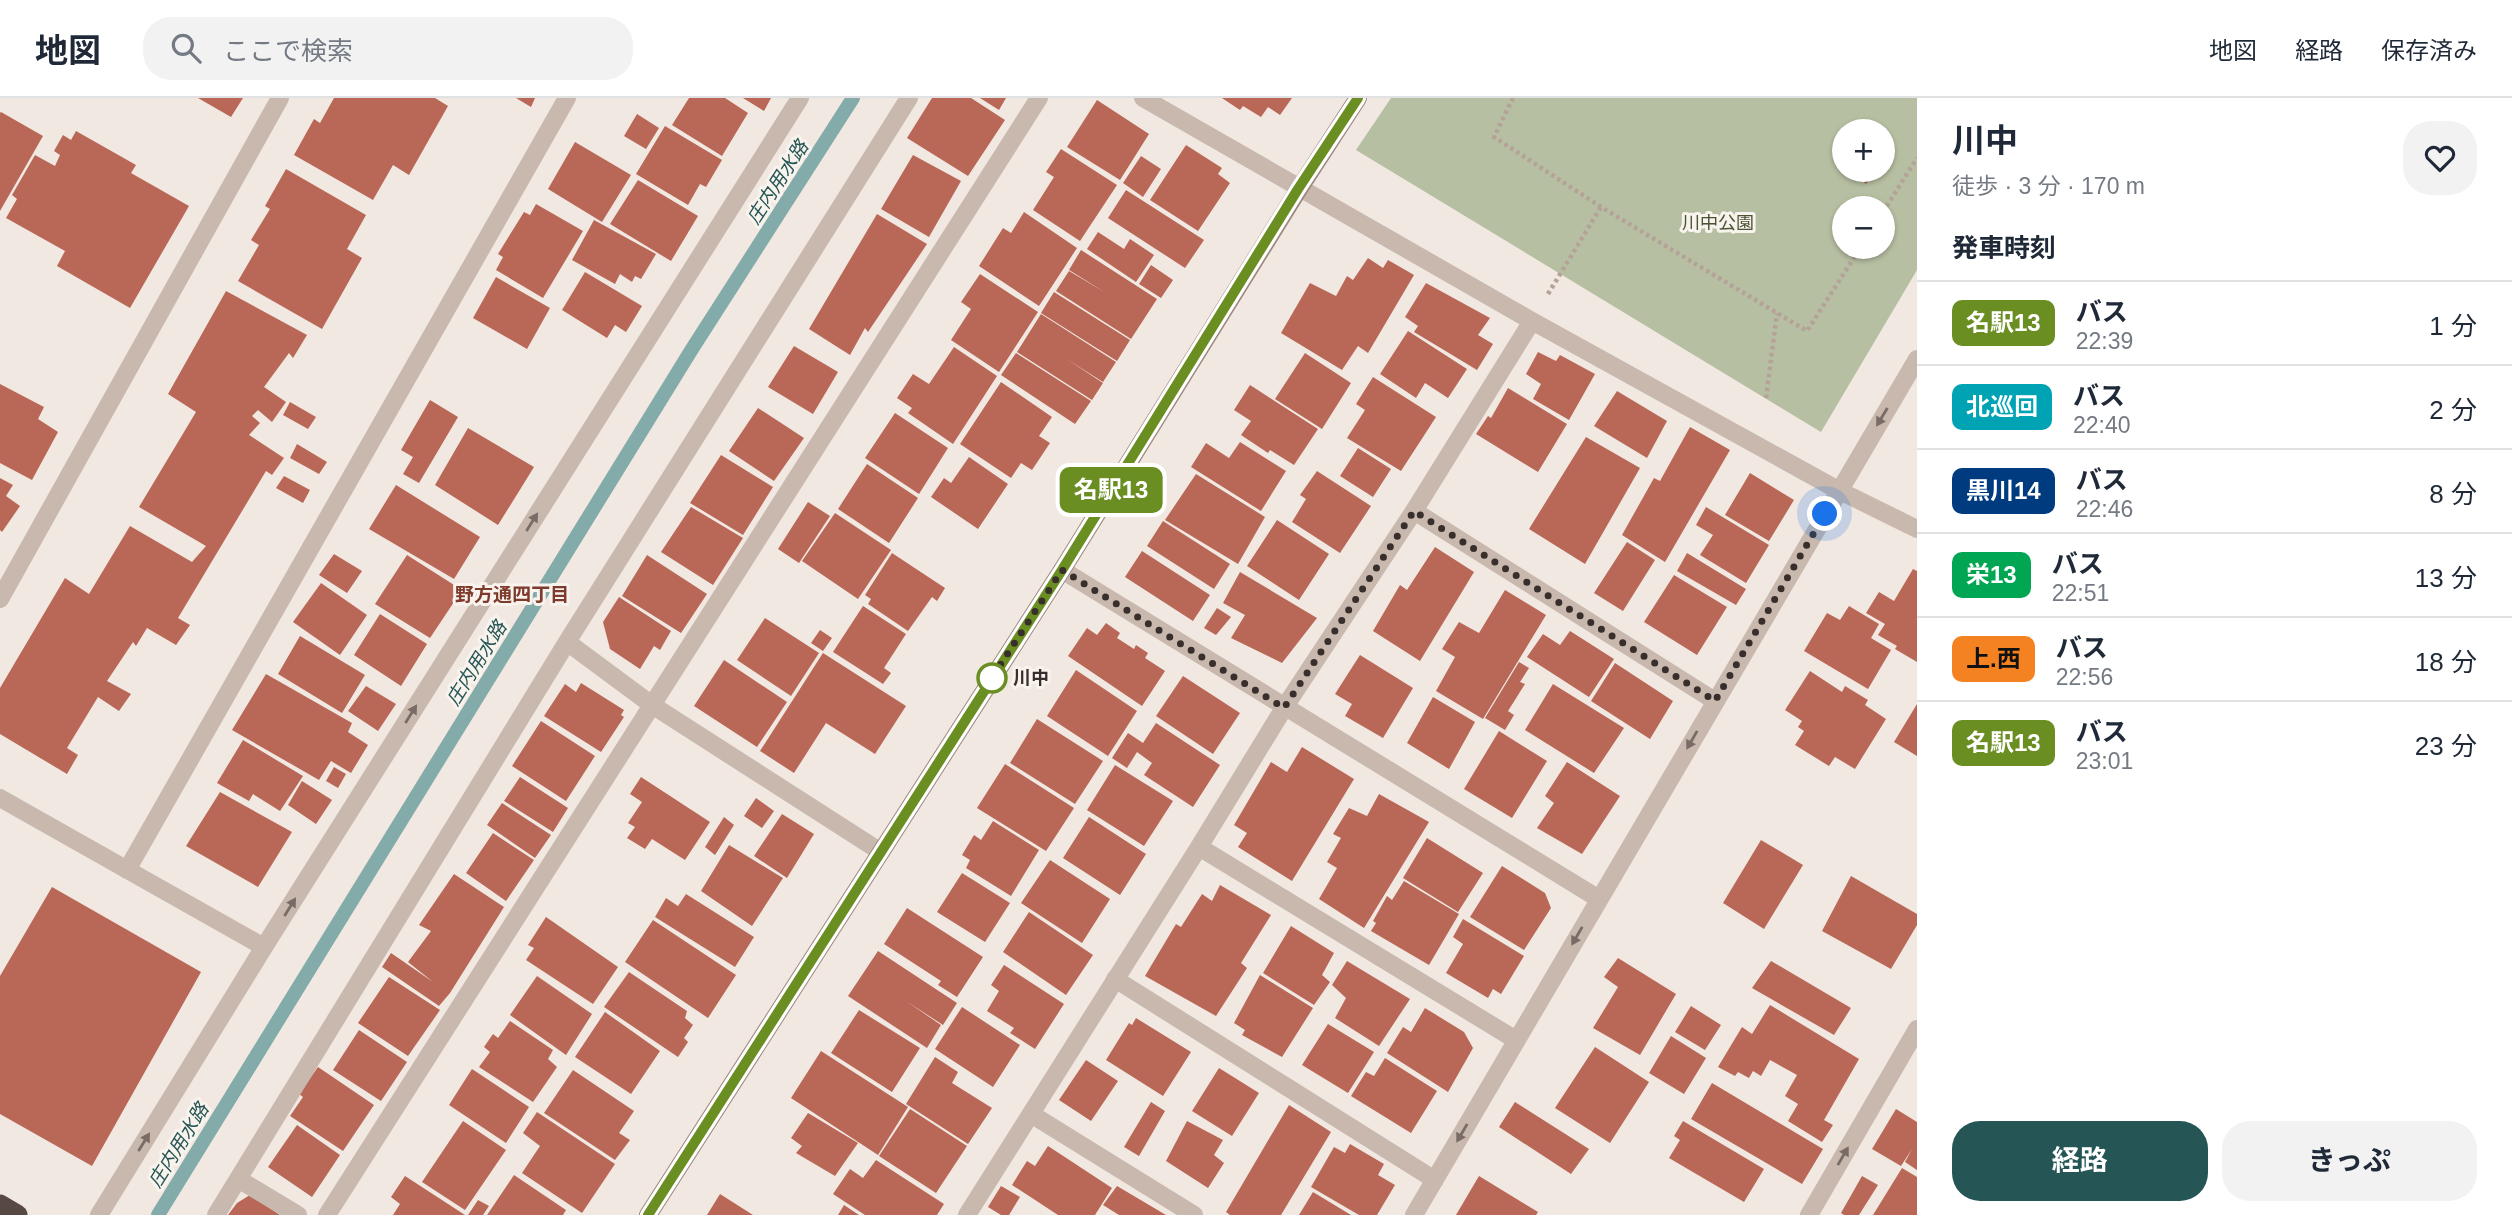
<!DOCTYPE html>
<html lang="ja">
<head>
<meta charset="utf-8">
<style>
  :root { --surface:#fff; --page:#f2f2f3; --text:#1f2937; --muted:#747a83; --line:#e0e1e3; --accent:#255554 }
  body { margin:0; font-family:Helvetica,"Noto Sans JP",sans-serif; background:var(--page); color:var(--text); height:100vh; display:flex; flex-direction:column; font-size:26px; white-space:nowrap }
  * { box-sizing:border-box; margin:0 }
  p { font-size:23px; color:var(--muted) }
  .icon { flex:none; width:38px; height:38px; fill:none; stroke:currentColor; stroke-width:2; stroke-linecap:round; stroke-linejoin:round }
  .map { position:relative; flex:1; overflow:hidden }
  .sheet { display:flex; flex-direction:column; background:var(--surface); width:595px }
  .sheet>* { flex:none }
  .badge { padding:0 14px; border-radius:10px; font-size:24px; line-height:46px }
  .controls { position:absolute; left:1832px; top:21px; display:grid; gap:14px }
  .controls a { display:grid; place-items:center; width:63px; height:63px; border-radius:50%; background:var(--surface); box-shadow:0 2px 5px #0004; font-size:35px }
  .you { position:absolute; width:35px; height:35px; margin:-18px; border:5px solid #fff; border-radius:50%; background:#1a73e8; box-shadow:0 0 0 10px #1a73e833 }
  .map>.badge { position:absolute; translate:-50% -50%; box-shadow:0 0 0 4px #fff }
  h2 { padding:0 35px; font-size:26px; line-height:63px }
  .round { display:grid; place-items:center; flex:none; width:74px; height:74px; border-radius:28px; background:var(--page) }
  .overview { display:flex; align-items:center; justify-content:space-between; height:119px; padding:0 35px }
  h1 { font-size:33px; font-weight:700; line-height:52px }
  .button { display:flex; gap:14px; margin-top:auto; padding:14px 35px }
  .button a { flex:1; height:80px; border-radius:28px; background:var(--accent); color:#fff; font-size:28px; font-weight:700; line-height:80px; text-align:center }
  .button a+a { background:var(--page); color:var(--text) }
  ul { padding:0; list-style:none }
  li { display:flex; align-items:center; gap:21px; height:84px; padding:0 35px; border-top:2px solid var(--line) }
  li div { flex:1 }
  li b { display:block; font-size:26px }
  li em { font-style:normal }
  li .badge { min-width:77px; font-weight:700; text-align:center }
  header { display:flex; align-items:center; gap:42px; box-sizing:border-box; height:98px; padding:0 35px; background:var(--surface); border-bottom:2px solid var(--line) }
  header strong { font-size:33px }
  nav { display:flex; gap:38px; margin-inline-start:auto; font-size:24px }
  .search { width:490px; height:63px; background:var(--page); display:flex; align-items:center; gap:18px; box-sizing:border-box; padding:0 24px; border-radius:28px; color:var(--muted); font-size:26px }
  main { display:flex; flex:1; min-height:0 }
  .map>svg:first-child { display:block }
</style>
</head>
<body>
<header>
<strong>地図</strong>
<div class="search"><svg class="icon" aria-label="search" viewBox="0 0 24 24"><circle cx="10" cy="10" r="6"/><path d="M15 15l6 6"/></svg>ここで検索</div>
<nav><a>地図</a><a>経路</a><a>保存済み</a></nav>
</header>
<main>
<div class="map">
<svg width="1917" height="1117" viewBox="0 0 1917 1117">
  <rect width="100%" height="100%" fill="#f1e8e1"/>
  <path fill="#b7bfa2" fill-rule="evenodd" d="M1391 0H1917V172L1821 334 1356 52ZM1844 33H1883V72H1844ZM1844 110H1883V149H1844Z"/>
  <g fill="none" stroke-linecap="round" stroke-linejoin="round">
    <path stroke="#83abaa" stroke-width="14" d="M158 1117 692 251 853 0"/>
  </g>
  <path fill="#b96757" d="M198 0H243L231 19Z
    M334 0H435L448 8 409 77 393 67 373 102 294 57 314 21 320 25Z
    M516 0H535L531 9Z
    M689 0H725L748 15 722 58 672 27Z
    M743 0H771L764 13Z
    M932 0H971L1005 22 968 78 907 40Z
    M980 0H1006L999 12Z
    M1222 0H1292L1280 17 1268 9 1261 19 1243 8 1240 12Z
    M1097 2 1149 36 1120 82 1067 49Z
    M1 14 43 38 0 113V15Z
    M637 16 659 30 646 51 624 38Z
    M665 28 722 62 706 89 700 86 688 107 636 76Z
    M76 33 136 67 131 75 189 108 130 210 57 168 65 153 6 120 17 101 12 97 35 57 55 68 60 57 54 53 63 37 71 42Z
    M575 44 631 77 602 124 548 91Z
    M1186 47 1222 70 1218 76 1230 85 1198 133 1150 102Z
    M1061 51 1117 87 1080 143 1033 112 1054 79 1046 74Z
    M913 57 961 83 929 139 881 111Z
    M1141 58 1161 71 1143 99 1123 85Z
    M286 71 366 117 347 151 362 160 322 231 238 183 259 147 251 142 270 111 265 108Z
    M1853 72H1877L1866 86 1852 74Z
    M638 82 698 118 671 163 610 126Z
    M1126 92 1204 142 1185 170 1108 120Z
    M536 106 583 133 543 200 496 172 503 159 498 156 524 114 530 117Z
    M1024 114 1077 150 1039 208 979 168 1003 130 1011 135Z
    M877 116 927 146 868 234 865 230 850 257 809 231Z
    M594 122 656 156 641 181 635 178 632 184 620 176 615 186 572 162Z
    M1098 134 1124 151 1130 141 1154 157 1136 184 1087 151Z
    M1081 152 1157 201 1131 241 1056 193 1069 173 1106 195 1069 172Z
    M1368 160 1383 170 1388 162 1414 177 1368 255 1358 248 1342 272 1281 235 1310 185 1336 198 1347 178 1353 182Z
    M1151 167 1173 182 1161 200 1139 186Z
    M585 174 642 208 626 234 615 227 607 240 562 212Z
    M980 176 1038 214 999 274 951 242 971 211 961 204Z
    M496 179 550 210 527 251 473 220Z
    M1426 185 1490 220 1478 237 1493 246 1477 272 1414 234 1418 228 1405 219Z
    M226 193 307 237 293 260 289 255 264 289 286 304 272 324 258 312 252 318 260 325 249 337 284 360 272 377 266 373 178 520 190 527 176 547 147 530 136 548 133 544 107 583 131 596 119 613 98 599 67 650 78 657 67 676 0 636V590L65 480 89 496 130 428 192 464 206 448 139 409 196 314 168 296Z
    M1054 194 1130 242 1117 263 1041 215Z
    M1041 216 1116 264 1103 284 1065 260 1103 285 1092 302 1017 254Z
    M1408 233 1467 271 1448 300 1425 285 1416 300 1380 276Z
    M794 248 838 274 813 316 768 289Z
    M954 249 997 278 953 346 908 315 912 310 897 300 913 276 929 286Z
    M1538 254 1556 263 1560 257 1595 276 1569 322 1533 301 1541 286 1526 276Z
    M1016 255 1091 303 1075 326 1001 277Z
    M1305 255 1351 285 1322 331 1275 301Z
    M1373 279 1436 319 1401 373 1347 340 1365 312 1356 306Z
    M1001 284 1052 319 1039 338 1050 345 1032 372 1021 365 1011 380 960 346Z
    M0 286 44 309 38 321 58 334 32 382 0 365Z
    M1250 287 1318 331 1294 367 1270 352 1268 355 1241 337 1251 323 1234 312Z
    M1508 290 1567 326 1538 374 1476 336 1488 318 1491 320Z
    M1617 293 1667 323 1647 360 1594 328Z
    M430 302 458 319 419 385 403 376 413 359 401 352Z
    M290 304 316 319 308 331 283 317Z
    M758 310 804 340 774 383 729 353Z
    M895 315 948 350 919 396 865 360Z
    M1690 329 1730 352 1665 464 1622 437 1654 380 1660 383Z
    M468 330 534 369 498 427 435 387Z
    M1586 339 1640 370 1585 466 1529 431Z
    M1240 344 1286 373 1261 413 1191 369 1206 345 1229 360Z
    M297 346 327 364 319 376 290 360Z
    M1358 350 1391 371 1373 399 1340 378Z
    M721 357 773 389 743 437 690 405Z
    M969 359 1008 386 978 431 931 399 944 380 951 385Z
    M867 366 918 400 889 445 838 411Z
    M1317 373 1371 408 1340 455 1292 424 1306 401 1300 397Z
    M1750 375 1794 402 1769 443 1725 417Z
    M1196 376 1265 419 1238 466 1165 422Z
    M284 378 310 392 303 405 276 390Z
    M0 380 13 387 6 398 20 408 2 434 0 432Z
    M396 387 480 439 454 481 369 431Z
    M808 404 830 418 799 465 778 451Z
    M691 409 743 440 713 487 661 454Z
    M1706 409 1769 447 1746 485 1700 457 1713 437 1696 427Z
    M835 415 891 452 858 501 802 463Z
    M1277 422 1329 456 1299 502 1247 468Z
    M1163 423 1230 466 1214 491 1147 448Z
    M1627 444 1655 462 1623 513 1594 495Z
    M1435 449 1474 474 1420 563 1373 533 1400 487 1407 492Z
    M1142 453 1210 497 1193 523 1125 479Z
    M892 455 945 490 937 503 932 499 908 533 868 506 871 501 865 497Z
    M1687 455 1746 491 1736 507 1677 473Z
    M334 456 362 473 347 495 319 477Z
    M407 457 462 492 430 540 375 506Z
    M647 457 707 496 681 535 622 498Z
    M1913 471 1917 473V564L1895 551 1897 548 1878 537 1885 526 1866 515 1879 494 1894 503Z
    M1240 474 1317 520 1282 565 1231 540 1245 517 1223 505Z
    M1674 477 1727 509 1697 557 1644 524Z
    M321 485 367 517 340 557 293 524Z
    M1505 492 1546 517 1483 621 1436 593 1455 559 1442 551 1459 524 1479 535Z
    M619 499 671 533 660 552 654 548 640 571 610 551 603 524Z
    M863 508 906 536 884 570 891 575 883 586 833 554Z
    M1849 508 1879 526 1871 540 1891 552 1868 591 1804 553 1827 515 1840 522Z
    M1217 510 1231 519 1216 537 1204 530Z
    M380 516 427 546 401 588 354 557Z
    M765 520 819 555 791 598 737 562Z
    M1106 525 1120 535 1117 540 1134 551 1136 547 1148 555 1145 560 1165 573 1142 608 1068 558 1087 530 1097 537Z
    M820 532 832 540 823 553 811 545Z
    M1570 533 1614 561 1589 599 1527 559 1543 536 1560 547Z
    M300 538 365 577 342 615 278 576Z
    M823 555 906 608 875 656 826 625 794 675 760 653Z
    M1360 557 1413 590 1383 640 1345 618 1352 606 1335 596Z
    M724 562 787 604 757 649 694 608Z
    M1519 564 1529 570 1520 584 1525 586 1508 613 1514 617 1505 632 1485 620Z
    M1615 565 1673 603 1650 641 1591 603Z
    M1076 572 1137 613 1108 658 1047 618Z
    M1810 573 1842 594 1845 588 1868 602 1865 607 1886 621 1855 671 1835 659 1829 668 1795 647 1804 633 1798 629 1802 623 1785 612Z
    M266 576 352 625 348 634 368 647 351 675 331 663 319 682 232 632Z
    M1183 578 1240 615 1213 656 1156 618Z
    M581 585 624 612 621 617 624 619 601 654 544 618 565 586 576 594Z
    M1553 586 1624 630 1594 675 1525 632Z
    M366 588 396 606 378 633 348 613Z
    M1433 599 1475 624 1449 671 1407 645Z
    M1917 606V658L1894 644Z
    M1037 621 1103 663 1075 706 1010 665Z
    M541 623 595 658 566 703 512 668Z
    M1156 625 1220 667 1193 709 1144 677 1152 665 1137 654 1127 670 1112 660 1128 635 1143 645Z
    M1499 633 1547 663 1512 720 1464 691Z
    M243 642 303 678 280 713 253 696 249 703 217 685Z
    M1302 649 1354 681 1292 783 1238 749 1247 735 1234 727 1271 664 1287 674Z
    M1567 664 1620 698 1582 756 1537 730 1554 705 1545 698Z
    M1005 666 1074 710 1046 753 977 710Z
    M1115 667 1173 703 1144 748 1087 712Z
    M334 669 346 676 338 690 326 683Z
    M520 679 568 710 553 734 504 703Z
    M641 679 710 724 685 762 652 741 645 751 627 740 635 729 628 725 642 704 630 696Z
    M302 683 332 702 316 726 288 707Z
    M220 694 292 734 258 789 186 748Z
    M1379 696 1429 724 1364 830 1319 801 1337 770 1327 764 1341 740 1333 736 1349 710 1367 718Z
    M756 700 774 713 762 730 744 718Z
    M502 705 551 737 535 760 487 727Z
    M782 716 814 736 787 780 754 758Z
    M724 719 734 727 715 757 705 749Z
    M1089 719 1146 756 1120 797 1063 760Z
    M993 723 1039 752 1011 798 966 770 970 762 962 757 974 737 981 742Z
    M493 735 534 762 506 803 466 775Z
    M1427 740 1483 775 1458 814 1403 780Z
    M1761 742 1803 767 1764 831 1723 805Z
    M729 747 783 780 752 828 701 793Z
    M1050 762 1110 801 1082 845 1021 805Z
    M1502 768 1545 795 1551 810 1524 852 1470 819Z
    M962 775 1010 805 985 844 937 814Z
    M454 776 504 809 450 895 439 908 382 869 391 855 433 884 408 864 431 833 419 827Z
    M1851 778 1917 816V827L1891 871 1822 833Z
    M1404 783 1459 816 1429 867 1371 833 1376 825 1373 823 1387 798 1392 802Z
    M1220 787 1271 817 1241 865 1247 870 1216 918 1145 878 1176 826 1181 829 1202 796 1212 803Z
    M52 789 201 874 92 1068 0 1016V878Z
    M686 796 754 839 735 869 655 819 666 800 678 808Z
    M907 810 983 859 957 899 938 887 941 883 884 846Z
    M1029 814 1093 857 1066 897 1003 854Z
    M546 819 618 869 593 906 526 862 534 850 528 847Z
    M1463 821 1524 858 1501 896 1493 891 1488 900 1446 875 1463 846 1453 839Z
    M653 822 736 877 708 920 625 864Z
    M1291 828 1334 855 1322 877 1330 884 1314 907 1263 875Z
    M878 853 957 905 943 927 906 903 941 927 927 950 848 898Z
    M1618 860 1676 896 1640 957 1593 930 1618 889 1604 879Z
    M1347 863 1410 901 1379 948 1335 920 1346 900 1332 887Z
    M1771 863 1851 910 1834 937 1752 890Z
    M1004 867 1064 906 1035 951 1010 935 1014 930 987 913 999 893 991 887Z
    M629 874 687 913 685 920 693 927 684 940 688 944 678 959 604 909Z
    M1260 877 1313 910 1282 959 1242 937 1245 932 1234 925Z
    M537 878 592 916 566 957 510 917Z
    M389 879 440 912 408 958 358 925Z
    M1770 907 1859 961 1824 1022 1833 1027 1822 1044 1788 1023 1798 1006 1785 998 1797 977 1770 962 1761 978 1753 973 1749 980 1738 974 1735 978 1718 969 1742 929 1752 936Z
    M1691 908 1721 927 1705 952 1675 934Z
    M962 909 1020 947 993 989 935 951Z
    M1425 910 1464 934 1473 950 1448 994 1387 955 1403 929 1411 934Z
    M859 912 920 950 892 994 831 955Z
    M605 914 660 953 631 996 575 959Z
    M1136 920 1191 954 1163 998 1106 962 1129 925 1132 927Z
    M510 923 553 952 548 961 557 969 533 1004 479 969 490 954 484 949 493 936 498 940Z
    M1328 926 1374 954 1348 995 1302 967Z
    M359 932 407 964 381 1003 333 972Z
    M1671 938 1706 960 1684 996 1649 975Z
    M1595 949 1649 984 1610 1045 1555 1010Z
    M821 953 908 1009 878 1057 791 1000Z
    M935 959 958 974 952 985 992 1010 968 1046 906 1006Z
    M1385 960 1437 993 1411 1035 1351 998 1366 974 1374 978Z
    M1086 962 1118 983 1091 1023 1059 1002Z
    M318 969 374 1007 343 1053 290 1018 303 999 299 996Z
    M1219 970 1259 995 1232 1038 1192 1013Z
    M472 971 529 1009 506 1045 449 1007Z
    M573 972 634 1013 619 1035 630 1042 615 1062 544 1015Z
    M1712 985 1823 1051 1802 1086 1691 1021Z
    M1151 1004 1165 1013 1139 1058 1124 1049Z
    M1515 1004 1589 1051 1571 1076 1499 1029Z
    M1289 1007 1331 1034 1281 1117H1230L1226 1114Z
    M910 1011 967 1048 936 1095 879 1058Z
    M1896 1011 1917 1024V1072L1905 1064 1912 1051 1901 1068 1872 1051Z
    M537 1014 615 1066 582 1115 522 1075 540 1048 523 1035Z
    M808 1015 858 1045 835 1078 796 1055 802 1048 791 1040Z
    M463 1023 506 1052 465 1112 422 1084Z
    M1187 1023 1223 1042 1214 1057 1224 1065 1208 1090 1166 1063Z
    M1683 1023 1764 1071 1744 1104 1669 1060 1680 1042 1674 1038Z
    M297 1027 340 1057 312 1099 268 1069Z
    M1350 1046 1384 1066 1378 1077 1395 1087 1377 1117H1359L1311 1089 1334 1049 1345 1055Z
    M1048 1048 1112 1090 1095 1117H1058L1012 1087 1027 1063 1035 1068Z
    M876 1062 944 1106 937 1117H865L833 1096 850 1071 863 1080Z
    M1902 1070 1917 1079V1117H1873Z
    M514 1077 566 1112 563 1117H487Z
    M405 1078 465 1117H393L400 1106 391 1099Z
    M1479 1078 1538 1114 1536 1117H1456Z
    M1862 1078 1878 1087 1859 1117H1844L1841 1115Z
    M1001 1088 1020 1099 1009 1117H1001L988 1109Z
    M1117 1088 1166 1117H1119L1103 1107Z
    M1313 1094 1351 1117H1299Z
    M720 1096 753 1117H707Z
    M250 1097 280 1117H228L237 1105Z
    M478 1102 489 1108 483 1117H468Z
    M844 1107 859 1117H838Z"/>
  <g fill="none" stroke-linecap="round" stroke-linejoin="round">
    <path stroke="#b4a298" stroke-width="4.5" stroke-dasharray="3.5 3.5" stroke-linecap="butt" d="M1513 0 1494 39 1601 109 1807 233 1861 149
      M1883 114 1917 60
      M1548 196 1601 109
      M1766 300 1777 215"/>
    <path stroke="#c8b8ae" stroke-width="18" d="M1143 0 1532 223 1838 392 1917 431
      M1414 413 1715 603
      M1062 472 1599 801
      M0 501 280 0
      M567 544 652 607 881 754
      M0 700 264 849
      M1199 749 1516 942
      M127 772 567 0
      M1115 881 1435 1082
      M1031 1016 1194 1117
      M238 1081 298 1117
      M99 1117 264 849 800 0
      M216 1117 567 544 909 0
      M327 1117 1039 0
      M967 1117 1199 749 1284 610 1414 413 1532 223
      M1414 1117 1917 261
      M1809 1117 1917 931"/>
    <path stroke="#9c887f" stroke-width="18" d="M648 1117 1062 472 1299 91 1358 0"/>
    <path stroke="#574844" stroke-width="21" d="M0 1107 17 1117"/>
  </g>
  <defs><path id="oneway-solid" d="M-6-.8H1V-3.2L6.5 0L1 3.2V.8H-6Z" transform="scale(1.75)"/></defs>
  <g fill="#796c66">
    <use href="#oneway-solid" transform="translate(1882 319) rotate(121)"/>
    <use href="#oneway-solid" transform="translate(532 424) rotate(-58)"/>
    <use href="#oneway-solid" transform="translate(411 616) rotate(-58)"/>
    <use href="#oneway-solid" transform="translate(1692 642) rotate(120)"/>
    <use href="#oneway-solid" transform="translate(290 809) rotate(-58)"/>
    <use href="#oneway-solid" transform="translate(1577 838) rotate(120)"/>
    <use href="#oneway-solid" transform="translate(1462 1035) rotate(120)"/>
    <use href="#oneway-solid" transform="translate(144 1044) rotate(-58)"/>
    <use href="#oneway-solid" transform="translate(1843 1058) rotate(-60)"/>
  </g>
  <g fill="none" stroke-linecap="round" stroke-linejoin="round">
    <g stroke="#fff" stroke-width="16">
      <path id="line" d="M648 1117 1062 472 1298 91 1358 0"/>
    </g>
    <use href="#line" stroke="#6b8e23" stroke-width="10"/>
    <path stroke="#382e2c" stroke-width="7" stroke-dasharray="0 12.6" d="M992 580 986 589 1062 472 1284 610 1414 413 1715 603 1825 416"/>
  </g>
  <circle fill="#fff" stroke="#6b8e23" stroke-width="3.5" cx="992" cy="580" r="14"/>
  <g text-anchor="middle" stroke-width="6" stroke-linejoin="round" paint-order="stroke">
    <g font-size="18" fill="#4a5332" stroke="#f9f3ed">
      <text x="1718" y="131">川中公園</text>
    </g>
    <g font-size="18" font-weight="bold" fill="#382e2c" stroke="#f9f3ed" text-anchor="start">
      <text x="1013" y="586">川中</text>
    </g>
    <g font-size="19" font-style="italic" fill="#255554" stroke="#f9f3ed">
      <text transform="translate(777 84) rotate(-57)" y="7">庄内用水路</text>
      <text transform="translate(476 565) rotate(-58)" y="7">庄内用水路</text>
      <text transform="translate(178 1047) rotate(-58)" y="7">庄内用水路</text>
    </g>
    <g font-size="19" font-weight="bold" fill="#7e3a2d" stroke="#f9f3ed">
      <text x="512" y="503">野方通四丁目</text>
    </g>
  </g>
</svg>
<div class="controls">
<a>+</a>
<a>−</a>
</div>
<div class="you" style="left:1825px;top:416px"></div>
<b class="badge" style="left:1111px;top:392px;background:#6b8e23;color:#fff">名駅13</b>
</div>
<section class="sheet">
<div class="overview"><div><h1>川中</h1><p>徒歩 · 3 分 · 170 m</p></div><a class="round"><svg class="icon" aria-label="heart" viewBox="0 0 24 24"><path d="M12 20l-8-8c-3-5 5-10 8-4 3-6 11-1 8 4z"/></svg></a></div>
<h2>発車時刻</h2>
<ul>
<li><span class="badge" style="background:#6b8e23;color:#fff">名駅13</span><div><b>バス</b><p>22:39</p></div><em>1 分</em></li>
<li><span class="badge" style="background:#00a3b4;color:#fff">北巡回</span><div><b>バス</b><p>22:40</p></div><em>2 分</em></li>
<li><span class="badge" style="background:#003b80;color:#fff">黒川14</span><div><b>バス</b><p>22:46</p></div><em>8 分</em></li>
<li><span class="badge" style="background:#00a651;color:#fff">栄13</span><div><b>バス</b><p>22:51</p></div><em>13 分</em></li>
<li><span class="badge" style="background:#f58220;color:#111">上.西</span><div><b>バス</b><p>22:56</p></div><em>18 分</em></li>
<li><span class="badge" style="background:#6b8e23;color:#fff">名駅13</span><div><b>バス</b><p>23:01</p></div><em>23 分</em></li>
</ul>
<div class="button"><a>経路</a><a>きっぷ</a></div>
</section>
</main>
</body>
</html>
